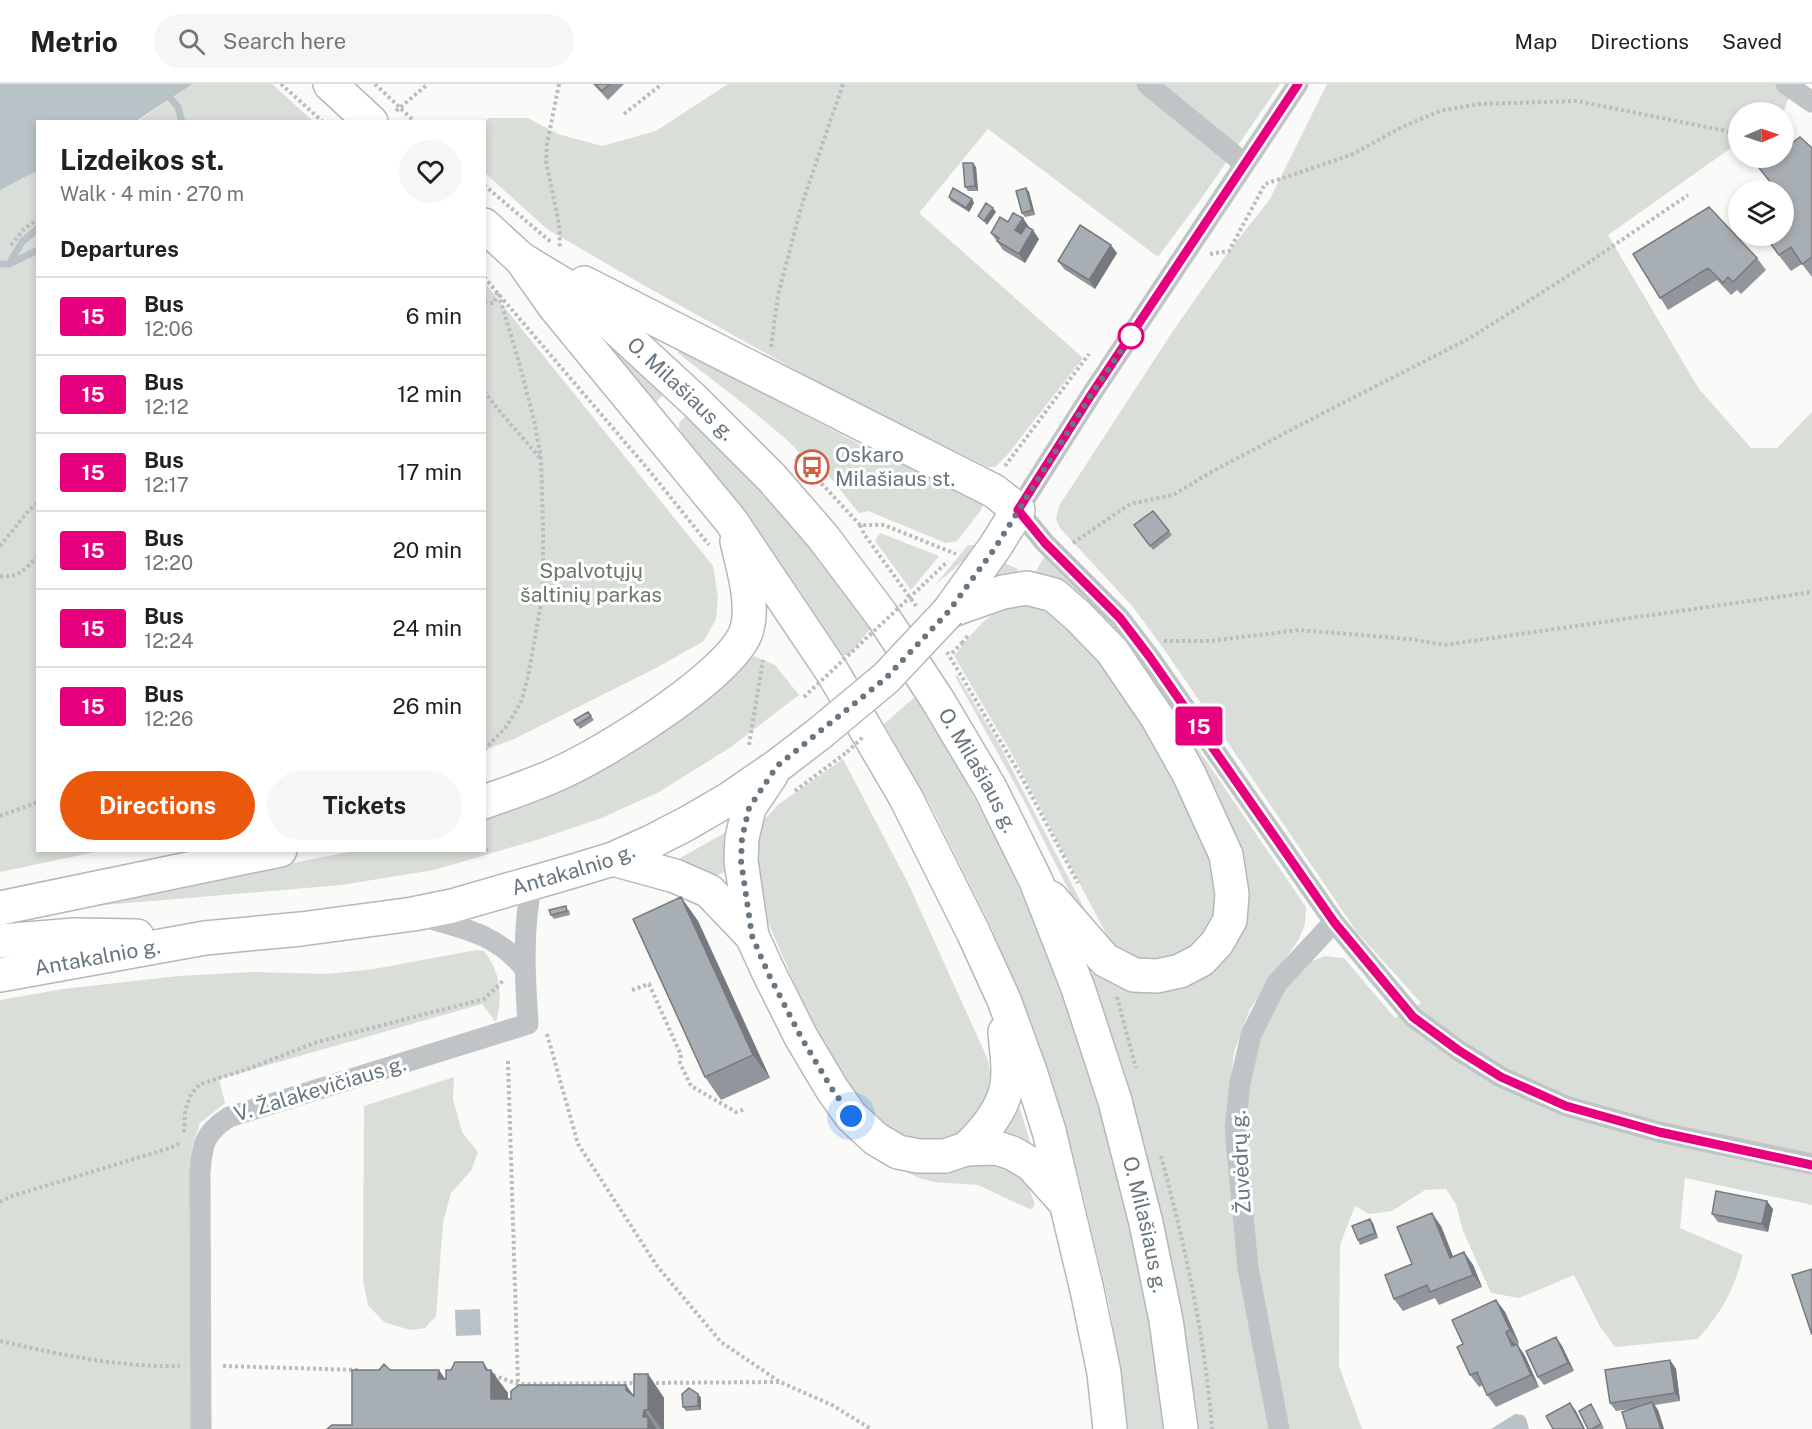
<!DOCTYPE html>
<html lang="en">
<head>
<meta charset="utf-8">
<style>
  :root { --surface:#fff; --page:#f6f6f6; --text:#202124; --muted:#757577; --line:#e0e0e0; --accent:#ea580c }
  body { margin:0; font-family:"Public Sans",sans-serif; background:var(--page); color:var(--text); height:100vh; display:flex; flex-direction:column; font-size:22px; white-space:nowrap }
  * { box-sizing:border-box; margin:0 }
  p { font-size:20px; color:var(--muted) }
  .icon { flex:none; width:33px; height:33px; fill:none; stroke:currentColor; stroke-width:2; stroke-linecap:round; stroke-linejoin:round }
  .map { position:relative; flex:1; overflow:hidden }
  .side { position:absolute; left:36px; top:36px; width:450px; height:732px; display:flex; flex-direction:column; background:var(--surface); border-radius:0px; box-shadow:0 3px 9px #0003 }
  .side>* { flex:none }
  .badge { padding:0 12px; border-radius:4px; font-size:21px; line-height:39px }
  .needle { width:39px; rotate:88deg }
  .fabs { position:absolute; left:1728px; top:18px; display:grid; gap:12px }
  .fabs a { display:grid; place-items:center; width:66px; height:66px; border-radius:50%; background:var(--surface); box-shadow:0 3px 9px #0003; font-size:30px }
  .you { position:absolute; width:30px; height:30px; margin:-15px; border:4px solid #fff; border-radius:50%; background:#1a73e8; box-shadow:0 0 0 9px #1a73e833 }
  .map>.badge { position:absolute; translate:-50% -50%; box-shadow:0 0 0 3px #fff }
  h2 { padding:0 24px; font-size:22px; line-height:54px }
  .round { display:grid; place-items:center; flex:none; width:63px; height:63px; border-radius:32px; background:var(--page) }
  .overview { display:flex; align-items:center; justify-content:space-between; height:102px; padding:0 24px }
  h1 { font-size:28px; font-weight:700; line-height:45px }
  .button { display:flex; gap:12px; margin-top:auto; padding:12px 24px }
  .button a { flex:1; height:69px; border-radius:36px; background:var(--accent); color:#fff; font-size:24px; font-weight:700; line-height:69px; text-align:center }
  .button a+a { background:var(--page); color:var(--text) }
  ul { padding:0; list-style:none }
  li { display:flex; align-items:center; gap:18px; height:78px; padding:0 24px; border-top:2px solid var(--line) }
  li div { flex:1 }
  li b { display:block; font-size:22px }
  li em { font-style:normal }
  li .badge { min-width:66px; font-weight:700; text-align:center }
  header { display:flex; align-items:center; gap:36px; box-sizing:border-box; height:84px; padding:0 30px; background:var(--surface); border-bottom:2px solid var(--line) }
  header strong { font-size:28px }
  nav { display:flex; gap:33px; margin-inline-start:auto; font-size:21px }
  .search { width:420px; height:54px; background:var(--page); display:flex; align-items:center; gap:15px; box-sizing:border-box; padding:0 21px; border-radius:33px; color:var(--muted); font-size:22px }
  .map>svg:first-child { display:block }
</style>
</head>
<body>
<header>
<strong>Metrio</strong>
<div class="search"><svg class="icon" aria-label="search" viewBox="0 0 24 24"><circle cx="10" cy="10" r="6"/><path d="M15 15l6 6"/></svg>Search here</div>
<nav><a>Map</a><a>Directions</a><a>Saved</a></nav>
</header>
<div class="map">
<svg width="1812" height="1345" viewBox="0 0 1812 1345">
  <rect width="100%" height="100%" fill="#fafaf8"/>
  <path fill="#daded8" d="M193 0H272L313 37 136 38Z
    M728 0H1280L1201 115 1158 173 988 45 919 129 1083 274 1008 370 995 383H988L848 315 638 198 547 145 485 89 484 37 489 34H528L558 50 602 62 656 47Z
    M1327 0H1794L1784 26 1781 28H1738V59L1608 151 1699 305 1751 364H1777L1812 328V1121L1685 1094 1680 1144 1743 1171C1733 1208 1723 1226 1698 1255L1615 1263 1600 1243 1574 1191 1519 1214 1491 1209 1463 1147 1456 1120 1446 1105 1425 1106 1392 1127 1369 1130 1355 1122 1340 1161 1339 1282 1362 1345H1197L1177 1210 1086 887 1115 899 1241 846 1175 635 1179 637 1306 823 1305 840 1299 855 1250 925 1234 968 1229 1020 1224 1048 1244 1047 1247 989 1281 902 1309 878 1325 872 1344 874 1395 934 1421 919 1357 848 1166 568 1133 523 1060 444 1056 435 1059 422 1173 247 1229 167 1270 115Z
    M37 87 38 766 100 767 0 788V106Z
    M484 198 713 482 718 514 716 535 704 557 656 584 514 655 485 666Z
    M580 232 665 309 656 318Z
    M680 266 861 361 987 412 981 426 957 457 946 459 868 427 859 429 824 386 813 382 786 355 750 325 678 269Z
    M687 331 697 334 771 417 818 473 871 544 850 570 841 572 802 511 728 406 679 346V339Z
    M880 449 939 472 911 506 875 457Z
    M968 461H977L971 470 935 501Z
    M1044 473 1109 538 1108 541 1032 494Z
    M1000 477 1018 485 1014 493 986 505Z
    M1031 517 1047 524 1098 575 1143 643 1198 738 1213 774 1219 822 1209 843 1196 858 1182 869 1165 875 1147 877 1111 867 1106 850 1093 825 1013 672 954 572C976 546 992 518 1029 522Z
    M754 572 775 581 799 611 731 663 659 708 599 735 540 755 434 786 341 801 58 825 354 767 484 766 485 735 507 727 712 608Z
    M957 591 999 660 1092 839 1089 847 1022 713 955 592Z
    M917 611C969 701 1021 798 1058 896 1095 993 1122 1095 1144 1197 1155 1245 1160 1296 1168 1345H1128L1110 1224 1079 1094 1051 999 1020 911 991 843 930 720 884 640Z
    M843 675 908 799 988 976 990 990 988 1004 997 1007 978 1040 945 1058 928 1059 891 1049 852 1010 801 915 761 822 756 755 764 736 779 720Z
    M735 743 730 785 709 796 668 781Z
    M476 866 484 867C501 888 503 913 496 938L482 920 219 995 225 1019 200 1039 192 1064 194 1345H0V916L63 905 178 892 252 888 327 890 374 885Z
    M454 993 453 1015 462 1048 478 1068 471 1087 451 1109 443 1138 436 1232 425 1244 410 1246 384 1238 368 1221 363 1196 364 1022Z
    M1017 1015 1032 1064 994 1051Z
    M999 1074 1026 1097 1035 1120 1033 1124 1030 1125 1023 1122 978 1101 934 1098 919 1094 892 1081Z"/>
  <path fill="#b9c3c7" d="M0 0H193L136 37 38 38 37 87 0 106Z
    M480 1225 481 1251 456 1252 455 1226Z
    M1515 1330 1523 1331 1526 1334 1529 1345H1491Z"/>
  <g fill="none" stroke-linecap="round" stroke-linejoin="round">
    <path stroke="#b9c3c7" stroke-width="7" d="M158 0 178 23 182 38
      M0 180H9L38 166
      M9 180 22 158 38 144"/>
    <g stroke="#b4b8bb" stroke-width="36">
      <g id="primary">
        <path d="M330 0 371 38"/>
        <path d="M484 141 521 175 555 223 731 437 833 589 906 714 973 848 1004 916 1030 987 1049 1047 1087 1206 1104 1289 1110 1345"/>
        <path id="s1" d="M521 175 579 210 695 317 772 394 823 453 881 530 937 615 990 704 1036 797 1078 904 1115 1017 1146 1139 1166 1236 1181 1345"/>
        <path d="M584 199 994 407 1018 426 995 463 949 527"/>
        <path d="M949 527 1003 508 1027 504 1054 511 1078 532 1112 567 1157 633 1189 690 1226 771 1232 810 1230 836 1217 859 1201 876 1180 887 1157 892 1134 891 1105 876 1051 814"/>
        <path d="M771 691 749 724 742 754 741 777 752 852 769 889 801 953 832 1005 851 1032 876 1055 898 1068 918 1072H945L966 1065 997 1064 1012 1069 1031 1080 1064 1117"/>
        <path d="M484 718C512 708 540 699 566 686 609 666 730 591 746 548 755 521 743 483 737 457"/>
        <path d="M613 775 675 792 709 807 752 852"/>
        <path d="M0 824 280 766"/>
        <path d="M0 857 75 851 137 852"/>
        <path id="s2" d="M0 891 205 854 301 845 413 830 452 822 570 788 613 775 651 758 686 740 729 715 777 682 820 649"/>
        <path d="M966 1065C984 1048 1003 1026 1007 1001 1010 983 1006 965 1005 948"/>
      </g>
    </g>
    <path stroke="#babdc0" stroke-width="4" stroke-dasharray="3 3" stroke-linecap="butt" d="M281 0 323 38
      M559 0 547 60 546 77 559 140 560 165
      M396 27 428 0
      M624 30 662 0
      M484 101 552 159
      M11 161 24 145 38 135
      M1210 170 1229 167 1265 100 1351 71 1402 43 1440 27 1479 20 1577 17 1731 48 1738 56
      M484 193 647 384 709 461
      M484 219H494L497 209
      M771 263 778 211 802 120 843 0
      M484 307 502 330 540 374
      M795 375 809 386 860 441H884L956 470
      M1005 382 1089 270
      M860 441 864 450 916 522
      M1073 459 1130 420 1173 411 1213 387 1329 326 1470 254 1582 183 1688 111
      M0 462 29 426 38 419
      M0 492C19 494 25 485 38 472
      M926 498 948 477
      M1164 557H1210L1299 546 1410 555 1444 561 1812 508
      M962 559 969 550
      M947 568 1021 692 1078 799
      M749 661 763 576
      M484 666 507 642 521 618 528 593 543 508V439L541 375 535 340 519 278 498 208
      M795 707 847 668
      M0 732 38 718
      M484 759 487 768
      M632 906 649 900 681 971 680 979 691 1002 736 1028 746 1025
      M1117 913 1136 984
      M547 950 578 1060 657 1182 721 1258 780 1298 832 1321 871 1345
      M508 977 518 1300
      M184 1048 185 1027 191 1010 200 1000 245 986 317 958 484 915 504 896
      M1161 1072C1185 1161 1205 1253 1212 1345
      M0 1118 12 1112 170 1064 182 1058
      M0 1257C62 1271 116 1283 180 1282
      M223 1282 360 1286
      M493 1291 518 1300 637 1299
      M650 1299 780 1298"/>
    <path stroke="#c0c4c7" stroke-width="21" d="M1147 0 1245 80
      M1298 0 1091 311 1018 426 1045 459 1120 534 1149 572 1334 838 1413 933 1458 966 1501 993 1566 1022 1659 1048 1812 1080
      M1786 0 1812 18
      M420 832C461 844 496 849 524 884
      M201 1345 200 1089C202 1061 204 1049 229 1033L528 940C525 892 522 846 532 799
      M1279 1345 1248 1184 1235 1045 1240 999 1251 951 1277 899 1334 838"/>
    <use href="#primary" stroke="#fff" stroke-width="33"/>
    <g stroke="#b4b8bb" stroke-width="36" stroke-linecap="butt">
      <path id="primary-bridge" d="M820 649 886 594 949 527"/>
    </g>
    <path stroke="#babdc0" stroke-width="4" stroke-dasharray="3 3" stroke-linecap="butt" d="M375 0 415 38
      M952 569 962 559
      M804 613 926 498
      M847 668 864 652"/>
    <use href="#primary-bridge" stroke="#fff" stroke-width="33"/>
  </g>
  <path fill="#90969b" d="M593 0H624L608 16Z
    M1812 64V193L1802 180 1791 187 1764 152 1784 106H1775L1759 84Z
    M976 83 978 107H968L965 103Z
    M1026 104 1029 108 1035 131 1025 133 1022 129Z
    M949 113 972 115 974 119 969 128 951 117Z
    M1008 138 1029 143 1039 155 1025 179 1003 166 991 149Z
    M1117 169 1095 205 1064 185 1058 177Z
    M1633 170 1757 174 1766 186 1741 210 1737 206 1731 211 1717 196 1668 226Z
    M1153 427 1172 451 1153 466 1134 441Z
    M591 632 594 636 580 645 574 636Z
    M681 813 698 837 770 994 721 1016 705 993Z
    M569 826 570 831 554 835 551 831Z
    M1773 1125 1768 1148 1718 1138 1712 1130Z
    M1373 1139 1378 1154 1360 1161 1358 1156Z
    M1441 1142 1453 1173 1464 1168 1473 1181 1482 1203 1439 1221 1435 1214 1403 1227 1394 1215 1412 1180Z
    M1496 1216 1505 1228 1519 1259 1517 1260 1525 1272 1539 1303 1496 1323 1487 1311 1483 1301 1479 1303 1470 1291 1463 1260Z
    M1556 1253 1562 1262 1574 1287 1544 1301 1538 1293Z
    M1670 1276 1676 1285 1680 1317 1655 1321 1658 1326 1664 1345H1627L1630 1325 1616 1327 1610 1319Z
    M390 1286 445 1295H446L451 1286H488L508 1309V1315L634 1311 648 1290 664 1314V1345H327L352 1341Z
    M698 1310 701 1314V1326L686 1327 683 1323Z
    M1593 1325 1604 1344 1602 1345H1588Z"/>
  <path fill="#767a7e" d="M973 79 976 83 978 107 975 102Z
    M1026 104 1029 108 1035 131 1032 126Z
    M972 115 974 119 969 128 966 124Z
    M993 124 996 128 987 141 984 137Z
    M1023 134 1029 143 1021 155 1015 146Z
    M1033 146 1039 155 1025 179 1019 170Z
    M1111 161 1117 169 1095 205 1089 196Z
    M812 381 815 385 812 388 809 384Z
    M681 813 698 837 770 994 753 971Z
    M1767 1117 1773 1125 1768 1148 1762 1140Z
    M1432 1129 1441 1142 1459 1187 1450 1174Z
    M1370 1135 1373 1139 1378 1154 1375 1149Z
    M1464 1168 1473 1181 1482 1203 1473 1191Z
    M1496 1216 1505 1228 1519 1259 1510 1246Z
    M1506 1248 1515 1261 1512 1262Z
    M1556 1253 1562 1262 1574 1287 1568 1279Z
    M1517 1260 1525 1272 1539 1303 1531 1291Z
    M1670 1276 1676 1285 1680 1317 1675 1309Z
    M483 1278 491 1290V1286L508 1309V1338L491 1315 486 1286Z
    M439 1286 455 1309 438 1295Z
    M648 1290 664 1314V1345H661L648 1326Z
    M626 1301 643 1324 626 1306Z
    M698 1310 701 1314V1326L698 1322Z
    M1652 1318 1658 1326 1664 1345H1661Z
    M1570 1319 1576 1327 1585 1345H1584Z
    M644 1326 657 1345H648L643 1333Z"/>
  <path fill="#a8afb4" stroke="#767a7e" stroke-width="1.5" d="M595 0H610L602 7Z
    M1800 53 1812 64V173L1802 180 1791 163 1779 171 1765 152H1784V106H1777L1759 84 1773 74H1784V65Z
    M963 79H973L975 102 965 103Z
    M953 104 972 115 966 124 949 113Z
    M1026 104 1032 126 1022 129 1016 107Z
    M986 119 993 124 984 137 978 132Z
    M1709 123 1757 174 1733 198 1728 193 1723 199 1708 184 1660 214 1633 170Z
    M1013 129 1023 134 1015 146 1021 150 1026 142 1033 146 1019 170 997 157 999 154 991 149 1000 133 1008 138Z
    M1080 141 1111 161 1089 196 1058 177Z
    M800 370 812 381 809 384 797 373Z
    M1153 427 1169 447 1150 462 1134 441Z
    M588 628 591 632 577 641 574 636Z
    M681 813 753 971 705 993 633 835Z
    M566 822 567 827 551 831 549 826Z
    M1716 1107 1767 1117 1762 1140 1712 1130Z
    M1432 1129 1450 1174 1464 1168 1473 1191 1430 1208 1427 1201 1394 1215 1385 1191 1412 1180 1397 1143Z
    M1370 1135 1375 1149 1358 1156 1352 1142Z
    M1812 1185V1251L1792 1191Z
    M1496 1216 1510 1246 1506 1248 1512 1262 1517 1260 1531 1291 1487 1311 1477 1288 1470 1291 1457 1263 1463 1260 1452 1236Z
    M1556 1253 1568 1279 1538 1293 1526 1267Z
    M1670 1276 1675 1309 1610 1319 1605 1286Z
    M455 1278H483L486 1286H491V1315H511V1307L519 1301H626V1306L634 1312V1290H648V1326H644L643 1333H648V1345H327L332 1341H352V1286H379L384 1280 390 1286H439L438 1295H446V1286H451Z
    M689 1304 698 1310V1322L683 1323 682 1310Z
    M1652 1318 1661 1345H1627L1622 1328Z
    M1570 1319 1584 1345H1553L1546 1332Z
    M1591 1320 1601 1340 1592 1345H1588L1579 1327Z"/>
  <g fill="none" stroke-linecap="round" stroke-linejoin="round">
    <g stroke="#fff" stroke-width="14">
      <path id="line" d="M1298 0 1091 311 1018 426 1045 459 1120 534 1149 572 1334 838 1413 933 1458 966 1501 993 1566 1022 1659 1048 1812 1081"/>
    </g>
    <use href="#line" stroke="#e6007e" stroke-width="9"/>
    <path stroke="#68767f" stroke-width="6" stroke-dasharray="0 10.8" d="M851 1032 832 1005 801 953 768 889 752 852 741 777 742 754 749 724 777 682 886 594 949 527 995 464 1091 311 1131 252"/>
  </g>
  <defs>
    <g id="bus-ring" transform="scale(1.725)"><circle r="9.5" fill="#fff" stroke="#ce6043" stroke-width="1.5"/><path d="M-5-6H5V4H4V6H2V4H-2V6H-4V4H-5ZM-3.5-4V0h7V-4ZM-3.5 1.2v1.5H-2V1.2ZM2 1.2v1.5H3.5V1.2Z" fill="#ce6043"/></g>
  </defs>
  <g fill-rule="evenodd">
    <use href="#bus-ring" x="812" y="383"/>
  </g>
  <circle fill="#fff" stroke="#e6007e" stroke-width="3" cx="1131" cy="252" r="12"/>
  <g text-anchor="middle" stroke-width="6" stroke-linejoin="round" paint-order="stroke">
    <g font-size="21" fill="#68767f" stroke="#fff">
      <text dy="7" stroke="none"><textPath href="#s1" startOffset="207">O. Milašiaus g.</textPath></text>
      <text dy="7" stroke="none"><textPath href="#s1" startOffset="693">O. Milašiaus g.</textPath></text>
      <text dy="7" stroke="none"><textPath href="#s2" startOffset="584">Antakalnio g.</textPath></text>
      <text dy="7" stroke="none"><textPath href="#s2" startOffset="99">Antakalnio g.</textPath></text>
      <text transform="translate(320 1005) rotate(-17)" y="7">V. Žalakevičiaus g.</text>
      <text transform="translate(1241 1078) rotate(-93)" y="7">Žuvėdrų g.</text>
      <text dy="7" stroke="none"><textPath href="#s1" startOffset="1179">O. Milašiaus g.</textPath></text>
    </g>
    <g font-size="21" fill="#68767f" stroke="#fff" text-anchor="start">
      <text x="835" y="378">Oskaro<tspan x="835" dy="24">Milašiaus st.</tspan></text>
    </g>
    <g font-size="21" fill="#6a7866" stroke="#fff">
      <text x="591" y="494">Spalvotųjų<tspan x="591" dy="24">šaltinių parkas</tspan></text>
    </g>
  </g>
</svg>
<div class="fabs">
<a><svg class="needle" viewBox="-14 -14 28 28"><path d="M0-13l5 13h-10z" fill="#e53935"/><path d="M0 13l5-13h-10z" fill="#757577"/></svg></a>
<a><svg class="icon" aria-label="layers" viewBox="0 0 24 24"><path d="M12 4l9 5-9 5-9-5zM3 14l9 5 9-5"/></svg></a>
</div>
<div class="you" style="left:851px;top:1032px"></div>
<b class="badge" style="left:1199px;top:642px;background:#e6007e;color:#fff">15</b>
<section class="side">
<div class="overview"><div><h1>Lizdeikos st.</h1><p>Walk · 4 min · 270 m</p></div><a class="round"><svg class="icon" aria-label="heart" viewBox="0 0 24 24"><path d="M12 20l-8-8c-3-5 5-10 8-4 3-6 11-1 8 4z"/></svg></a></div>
<h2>Departures</h2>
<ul>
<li><span class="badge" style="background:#e6007e;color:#fff">15</span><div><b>Bus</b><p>12:06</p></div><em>6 min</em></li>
<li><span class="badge" style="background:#e6007e;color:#fff">15</span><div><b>Bus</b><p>12:12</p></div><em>12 min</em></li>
<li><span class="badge" style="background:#e6007e;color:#fff">15</span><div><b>Bus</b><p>12:17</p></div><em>17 min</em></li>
<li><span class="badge" style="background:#e6007e;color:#fff">15</span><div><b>Bus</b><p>12:20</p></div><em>20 min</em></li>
<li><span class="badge" style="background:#e6007e;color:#fff">15</span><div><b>Bus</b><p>12:24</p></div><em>24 min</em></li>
<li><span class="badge" style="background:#e6007e;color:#fff">15</span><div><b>Bus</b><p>12:26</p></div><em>26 min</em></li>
</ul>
<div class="button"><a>Directions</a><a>Tickets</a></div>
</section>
</div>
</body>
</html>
